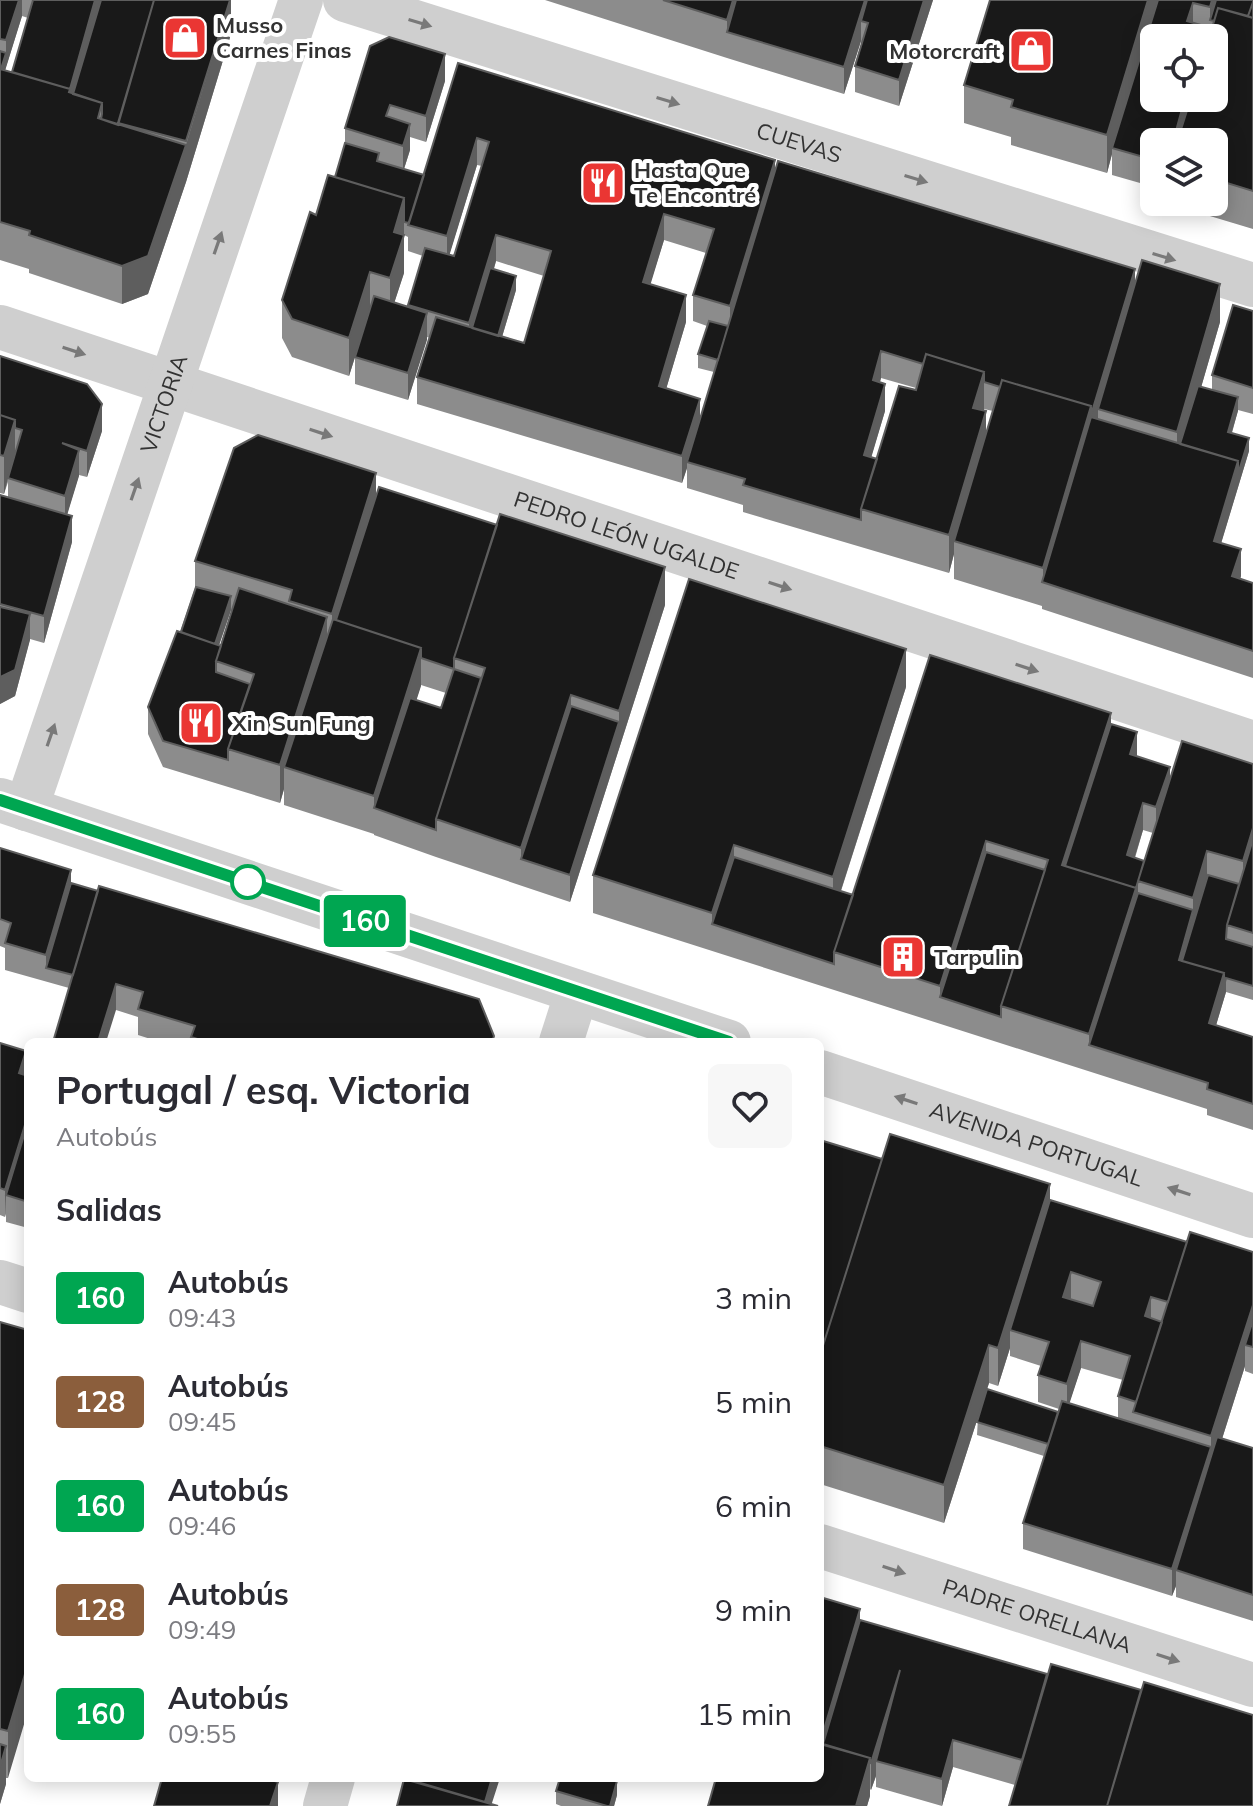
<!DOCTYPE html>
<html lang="es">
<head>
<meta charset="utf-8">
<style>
  :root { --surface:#fff; --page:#f7f7f7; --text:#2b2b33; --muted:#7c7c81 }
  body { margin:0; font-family:Mulish,sans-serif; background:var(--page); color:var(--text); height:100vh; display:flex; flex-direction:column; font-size:30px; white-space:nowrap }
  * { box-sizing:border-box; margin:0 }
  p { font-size:26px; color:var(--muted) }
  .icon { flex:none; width:44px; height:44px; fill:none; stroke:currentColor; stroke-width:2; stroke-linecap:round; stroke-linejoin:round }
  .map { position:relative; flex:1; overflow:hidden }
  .drawer { position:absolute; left:24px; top:1038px; width:800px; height:744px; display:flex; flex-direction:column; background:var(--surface); border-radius:12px; box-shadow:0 4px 20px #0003 }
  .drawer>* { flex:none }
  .badge { padding:0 16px; border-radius:6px; font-size:28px; line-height:52px }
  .fabs { position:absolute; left:1140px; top:24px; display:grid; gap:16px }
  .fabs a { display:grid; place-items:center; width:88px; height:88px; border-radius:12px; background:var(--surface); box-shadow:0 4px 20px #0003; font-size:40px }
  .map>.badge { position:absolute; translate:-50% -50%; box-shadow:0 0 0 4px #fff }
  h2 { padding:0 32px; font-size:30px; line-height:72px }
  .round { display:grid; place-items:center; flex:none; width:84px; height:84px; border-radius:12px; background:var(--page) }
  .headline { display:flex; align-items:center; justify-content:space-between; height:136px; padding:0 32px }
  h1 { font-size:38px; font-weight:700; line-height:60px }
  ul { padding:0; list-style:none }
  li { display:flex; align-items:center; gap:24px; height:104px; padding:0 32px }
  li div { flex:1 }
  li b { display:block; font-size:30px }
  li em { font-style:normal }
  li .badge { min-width:88px; font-weight:700; text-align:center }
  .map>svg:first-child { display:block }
</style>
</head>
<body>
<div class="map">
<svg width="1253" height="1806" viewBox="0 0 1253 1806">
  <rect width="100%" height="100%" fill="#fff"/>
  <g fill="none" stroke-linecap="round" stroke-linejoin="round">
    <g stroke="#cfcfcf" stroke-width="44">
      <path id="s1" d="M345 0 1253 285"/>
      <path id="s2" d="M0 327 1253 743"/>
      <path d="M0 800 729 1042"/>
      <path id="s3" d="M26 809 301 0"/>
      <path d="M561 1042 577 992"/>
      <path id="s4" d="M820 1072 1253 1216"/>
      <path d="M0 1282 28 1291"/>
      <path id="s5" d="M820 1546 1253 1685"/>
      <path d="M325 1806 333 1778"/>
    </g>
  </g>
  <path fill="#8c8c8c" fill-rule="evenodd" d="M0 0H231V34L186 182 148 294 122 304 29 273V269L0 260ZM22 16 28 18 12 72 5 70Z
    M545 0H933L899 106 855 92V66L861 47V41L844 94 727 58Z
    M990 0H1253V229L1170 204V202H1214V142H1154V187L1112 175V154L1107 173 1011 145V137L964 123V85ZM1204 32 1210 34 1186 112V98H1154V38H1204Z
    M445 54V81L426 142 410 137V150L404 169 424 175 458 63 775 171 1135 282 1220 322 1201 387 1212 390V375L1253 311V414L1238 410 1232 433 1249 451 1221 543 1241 576 1240 579 1253 583V678L1042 609V606L954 579V554L949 573 743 512V505L687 488V468L682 483 417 404V377L430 338 427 337 408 400 355 384V357L349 376 292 357 282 338V300L316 215 335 177 345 143V128ZM477 165 482 166 454 256 449 255ZM404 235 408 237V251L423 256 408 307 394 303 404 273ZM664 240 706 253 693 295V321L707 326 698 354V368L714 372 700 418 666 389 686 322 650 284ZM496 261 544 276 524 343 502 337 516 290 494 269ZM881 378 916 388 877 459 871 457 885 411 880 382ZM984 409 993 411 986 434 983 411Z
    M0 356 102 431 87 477 79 475 67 514 72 542 44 643 30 639 15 696 0 704V495L8 497V482L4 494 0 493Z
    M376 494 665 605 570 902 436 857 374 835V833V834L284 805V789L280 803 163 767 148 734V707L180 632 195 588V561ZM231 610H232L221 646 219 645ZM421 685 446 693 441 708 416 700Z
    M906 687 841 891 853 895 1111 724 1137 756 1170 778 1253 764V1000L1226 992 1216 1025 1253 1037V1130L1207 1115V1109L593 913V875ZM1143 830 1153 833 1144 861 1135 858Z
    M0 848 71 883 494 1042H160L138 1035V1017L116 1010 69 988 5 970V948L0 946Z
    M0 1043 26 1076H28V1228L6 1222V1214L5 1217 0 1215Z
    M820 1140 882 1159 1050 1200 1187 1242 1253 1252V1374L1245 1371V1366L1222 1439 1253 1448V1621L1176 1597V1586L1172 1596 1023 1549V1523L1044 1456 977 1435 978 1417 944 1523 820 1484ZM1010 1348V1356L1041 1366 1038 1375V1402L1059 1409 1058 1412 987 1389 989 1383 998 1386ZM1081 1368 1123 1380 1118 1396V1418L1069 1403Z
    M0 1322 28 1330 8 1778H6V1784L0 1804Z
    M820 1597 860 1620 1047 1678 1141 1690 1253 1715 1015 1785 953 1767 942 1806 876 1787V1776L871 1790 870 1789V1796L867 1806H708L820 1778Z
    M556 1791 617 1795 614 1806H561L556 1804Z"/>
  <path fill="#5e5e5e" d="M19 0H22V16L0 87V73L6 53V40Z
    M95 0H103L69 130V93Z
    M230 0H231V34L186 182 148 294 122 304V266L186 145Z
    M733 0H745L727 32V20Z
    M865 0H874L861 21V41L844 94V67Z
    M924 0H933L899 106V80Z
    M1148 0H1160L1112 148V154L1107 173V135Z
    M1212 0H1220L1210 20V34V7Z
    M1193 3V29L1187 21Z
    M445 54V81L426 142V116Z
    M1185 98H1186V120L1180 142H1173Z
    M410 124V150L403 172V146Z
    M477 138V165L447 263V236Z
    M775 160V186L730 333V306Z
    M404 198V273L390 316V278L394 232Z
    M664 214V240L643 309V282Z
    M496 235V261L473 337 469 336V323Z
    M1135 269V296L1098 409V420L1091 441V415Z
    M370 272V310L349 376V338Z
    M516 276V290L496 357V343Z
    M1220 284V322L1181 457 1177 456V432Z
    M686 295V322L659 413V386Z
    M427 313V340L408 400V373Z
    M881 351V378L873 406V380Z
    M984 372V410L973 445V408Z
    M885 384V411L864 482V455Z
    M1238 397V411L1228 445V432Z
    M700 399V426L687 462V468L682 483V456Z
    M102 404V431L87 477V451Z
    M1091 406V444L1043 582V568Z
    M986 411V449L954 541V554L949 573V535Z
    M15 420V457L8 478 4 494V456Z
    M1249 438V451L1214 567V541L1238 461Z
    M79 450V476L65 522V496Z
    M376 473V511L332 652V614Z
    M72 516V542L44 643V616Z
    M1241 549V576L1232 603V576Z
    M665 567V605L570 902V875L619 722V711Z
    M231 596V610L211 669V655Z
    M30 614V640L15 696 0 704V677Z
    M327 617V655L284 767V789L280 803V765Z
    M421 648V686L381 811 374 808V834V796Z
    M906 649V687L833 915V877Z
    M571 695V733L521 859V848Z
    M1111 713V750L1062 876V865Z
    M1137 732V759L1130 754Z
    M1170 767V793L1156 834V807Z
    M1143 803V830L1127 882V855Z
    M1253 828V866L1243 899V861Z
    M986 841V878L940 997V986Z
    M734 845V883L712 924V913Z
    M1207 851V888L1182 974 1179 960 1193 912V898Z
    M71 870V897L46 968V955Z
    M1138 881V908L1089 1045V1034Z
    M1224 973 1226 978V992L1209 1049V1023Z
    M116 984V1010L106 1042H98Z
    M26 1051V1077L19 1073Z
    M28 1115V1142L6 1195 5 1217V1190Z
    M1050 1184V1222L1010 1330V1348L998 1386V1348Z
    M1071 1272V1299L1063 1297Z
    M1151 1297V1323L1145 1316Z
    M1253 1305V1342L1245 1345V1366L1180 1572 1176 1570V1586L1172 1596V1569L1211 1447V1436Z
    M1081 1341V1368L1067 1411V1384Z
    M989 1345V1383L944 1523V1485Z
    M860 1609V1647L822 1748V1736Z
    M28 1664V1711L8 1778V1731Z
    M900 1670 876 1761V1776L871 1790V1763Z
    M953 1740V1767L942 1806V1779Z
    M6 1746V1784L0 1804V1767Z
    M870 1758V1796L867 1806H856Z
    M492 1778H500L491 1806H484Z
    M617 1781V1795L614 1806H610Z
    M278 1782V1806H270Z"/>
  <path fill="#191919" stroke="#5e5e5e" stroke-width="2" fill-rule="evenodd" d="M0 0H19L6 40 0 39Z
    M33 0H95L70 89 12 72Z
    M101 0H154L118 125 101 119 102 114V103L73 94Z
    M154 0H230L186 141 118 123Z
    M663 0H733L727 20Z
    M736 0H865L844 67 727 32Z
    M867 0H924L899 80 855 66 868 23 861 21Z
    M990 0H1148L1107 135 1011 107 1013 100 964 85Z
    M1158 0H1212L1210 7 1193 3 1187 21 1204 26 1200 38H1154V98H1185L1173 142H1154V160L1112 148Z
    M1216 0H1253V2L1248 16 1218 8 1214 21 1210 20Z
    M1253 2V18L1248 16Z
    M1218 8 1253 18V191L1214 179V142H1177L1191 98H1214V38H1209Z
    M389 37 445 54 426 116 390 105 386 116 410 124 403 146 345 128 370 46Z
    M0 51 6 53 1 69H0Z
    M458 63 775 160 730 306 693 295 714 229 664 214 643 282 686 295 659 386 700 399 682 456 417 377 436 317 524 343 551 251 496 235 469 323 408 305 425 248 454 256 489 142 477 138 447 236 408 225Z
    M0 69 70 89 69 92 102 103 98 118 186 145 148 256 122 266 29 235 30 231 0 222Z
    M345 143 379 153 377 161 424 175 409 223 404 222V198L335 177Z
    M778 161 1135 269 1091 415V406L1002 380 1000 387 984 382V372L926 354 923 364 881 351 873 380 885 384 864 455 877 459 861 509V520L743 485 745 479 687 462Z
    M328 175 404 198 394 232 404 235 390 278 370 272 349 338 292 319 282 300 310 212 316 215Z
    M1142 260 1220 284 1177 432 1098 409Z
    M490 268 516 276 498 336 472 328Z
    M374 296 427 313 408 373 355 357Z
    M1233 305 1253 311V388L1212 375Z
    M709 321 728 326 718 360 698 354Z
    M926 354 984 372 973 408 986 411 949 535 861 509 899 386 916 390Z
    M0 356 87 384 102 404 87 451 62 443 79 450 65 496 8 478 22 430 15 428V420L0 415Z
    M1002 380 1091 406 1043 568 954 541Z
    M1198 386 1238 397 1228 432 1249 438 1238 474V461L1180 444Z
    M0 415 15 420 4 456 0 455Z
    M1091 417 1238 461 1214 541 1241 549 1232 576 1253 583V651L1042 582Z
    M258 435 376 473 332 614 289 601 292 590 195 561 234 448Z
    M379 487 497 525 454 658V669L421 658V648L336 620Z
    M0 495 72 516 44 616 0 604Z
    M500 514 665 567 619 711 571 695 521 848 436 819 485 668 454 658Z
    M689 579 906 649 833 877 734 845 712 913 593 875Z
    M196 587 231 596 215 644 181 632Z
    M239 588 327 617 280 765 228 749 254 674 216 661Z
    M0 607 30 614 15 670 0 677Z
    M333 619 421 648 374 796 284 767Z
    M177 631 221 646 216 661V672L250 684 228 749V760L163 741 148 707Z
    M930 655 1111 713 1062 865 1136 888 1089 1034 1001 1006 1048 860 986 841 940 986 834 952Z
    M454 669 481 678 436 819V830L374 808 410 698 441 708Z
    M571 706 619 722 570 875 521 859Z
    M1111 724 1137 732 1130 754 1170 767 1156 807 1143 803 1127 855 1144 861 1136 888 1065 866Z
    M1182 741 1253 764V828L1243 861 1207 851 1193 898 1138 881Z
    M1253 839V933L1227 925Z
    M0 848 71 870 46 955 5 943 11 923 0 919Z
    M986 852 1045 870 1001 1006V1017L940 997Z
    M734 857 853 895 834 952V964L712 924Z
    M1208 875 1239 884 1227 925 1226 939 1253 947V986L1226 978 1224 986V973L1182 961Z
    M71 883 98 891 73 975 46 968Z
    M99 886 479 999 494 1036 492 1042H207L191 1037 195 1026 138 1009 143 992 116 984 98 1042H53Z
    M1138 893 1193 910 1179 960 1224 973 1209 1023 1253 1037V1104L1207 1089 1208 1083 1089 1045Z
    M0 1043 26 1051 19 1073 28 1076V1115L5 1190 0 1188Z
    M28 1122V1202L6 1195Z
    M890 1134 1050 1184 998 1348 989 1345 944 1485 820 1446V1355Z
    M820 1140 882 1159 820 1355Z
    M1050 1200 1187 1242 1168 1302 1151 1297 1145 1316 1162 1322 1136 1402 1118 1396 1130 1356 1081 1341 1067 1384 1038 1375 1049 1342 1010 1330ZM1071 1272 1101 1282 1093 1306 1063 1297Z
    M1190 1232 1253 1252V1305L1211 1436 1133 1412Z
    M1253 1320V1347L1245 1345Z
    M0 1322 28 1330V1664L8 1731 0 1729Z
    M987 1389 1058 1412 1048 1444 977 1422Z
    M1062 1401 1211 1447 1172 1569 1023 1523Z
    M1217 1437 1253 1448V1595L1176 1570Z
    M820 1597 860 1609 822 1736H820Z
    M860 1620 1047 1674 1022 1760 953 1740 942 1779 876 1761 900 1670 871 1763 870 1762V1758L823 1744Z
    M1051 1664 1141 1690 1107 1806H1009Z
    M1144 1682 1253 1715V1806H1107Z
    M0 1744 6 1746 0 1767Z
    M820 1744 870 1758 856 1806H708L716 1778H820Z
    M162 1778H265L278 1782 270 1806H154Z
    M408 1778H492L485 1802 407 1779Z
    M560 1778H606L617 1781 610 1806H607L556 1791Z
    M404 1779 498 1806H397Z"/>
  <defs><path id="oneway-solid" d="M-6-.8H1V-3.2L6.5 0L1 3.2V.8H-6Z" transform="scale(2)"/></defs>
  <g fill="#797979">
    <use href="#oneway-solid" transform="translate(420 23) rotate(17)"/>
    <use href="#oneway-solid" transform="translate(668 101) rotate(17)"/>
    <use href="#oneway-solid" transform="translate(916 179) rotate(17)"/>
    <use href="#oneway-solid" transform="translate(218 243) rotate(-71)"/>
    <use href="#oneway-solid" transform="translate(1164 257) rotate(17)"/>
    <use href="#oneway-solid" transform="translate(74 351) rotate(18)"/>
    <use href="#oneway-solid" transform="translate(321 433) rotate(18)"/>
    <use href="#oneway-solid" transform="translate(135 489) rotate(-71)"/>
    <use href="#oneway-solid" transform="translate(780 586) rotate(18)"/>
    <use href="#oneway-solid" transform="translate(1027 668) rotate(18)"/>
    <use href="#oneway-solid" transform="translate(51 735) rotate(-71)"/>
    <use href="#oneway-solid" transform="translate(906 1100) rotate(-162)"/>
    <use href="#oneway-solid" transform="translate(1179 1191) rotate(-162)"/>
    <use href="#oneway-solid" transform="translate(894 1570) rotate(18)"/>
    <use href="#oneway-solid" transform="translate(1168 1658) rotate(18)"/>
  </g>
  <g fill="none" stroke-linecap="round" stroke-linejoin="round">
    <g stroke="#fff" stroke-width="18">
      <path id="line" d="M0 800 729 1042"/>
    </g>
    <use href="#line" stroke="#00a651" stroke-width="12"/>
  </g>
  <defs>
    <g id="shop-square" transform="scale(2.3)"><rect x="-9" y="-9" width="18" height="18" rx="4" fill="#ea3633" stroke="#fff"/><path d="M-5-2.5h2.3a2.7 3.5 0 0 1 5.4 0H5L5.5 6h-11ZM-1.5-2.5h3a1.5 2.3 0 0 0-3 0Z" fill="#fff"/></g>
    <g id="restaurant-square" transform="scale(2.3)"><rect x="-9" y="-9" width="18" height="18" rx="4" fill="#ea3633" stroke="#fff"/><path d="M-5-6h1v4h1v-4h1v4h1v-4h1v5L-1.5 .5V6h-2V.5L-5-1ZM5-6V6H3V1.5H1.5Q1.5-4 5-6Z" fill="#fff"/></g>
    <g id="building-square" transform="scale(2.3)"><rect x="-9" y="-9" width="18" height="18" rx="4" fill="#ea3633" stroke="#fff"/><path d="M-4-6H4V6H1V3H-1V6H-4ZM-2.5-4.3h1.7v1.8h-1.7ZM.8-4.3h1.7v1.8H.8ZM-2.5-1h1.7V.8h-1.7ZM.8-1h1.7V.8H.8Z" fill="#fff"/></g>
  </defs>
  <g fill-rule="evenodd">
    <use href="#shop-square" x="185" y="38"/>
    <use href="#shop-square" x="1031" y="51"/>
    <use href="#restaurant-square" x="603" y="183"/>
    <use href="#restaurant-square" x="201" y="723"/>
    <use href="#building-square" x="903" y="957"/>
  </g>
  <circle fill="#fff" stroke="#00a651" stroke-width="4" cx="248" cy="882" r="16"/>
  <g text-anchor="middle" stroke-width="8" stroke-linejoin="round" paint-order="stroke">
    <g font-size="22" font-weight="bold" fill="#323232" stroke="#fff" text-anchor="start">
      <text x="216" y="33">Musso<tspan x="216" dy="25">Carnes Finas</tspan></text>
      <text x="1000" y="59" text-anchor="end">Motorcraft</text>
      <text x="634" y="178">Hasta Que<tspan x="634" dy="25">Te Encontré</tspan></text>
      <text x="232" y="731">Xin Sun Fung</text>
      <text x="934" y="965">Tarpulin</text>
    </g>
    <g font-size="22" fill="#323232" stroke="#fff">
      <text dy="8" stroke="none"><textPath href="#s1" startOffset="476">CUEVAS</textPath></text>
      <text dy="8" stroke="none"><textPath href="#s3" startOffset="428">VICTORIA</textPath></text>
      <text dy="8" stroke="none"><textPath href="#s2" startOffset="660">PEDRO LEÓN UGALDE</textPath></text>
      <text dy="8" stroke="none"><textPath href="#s4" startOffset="228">AVENIDA PORTUGAL</textPath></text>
      <text dy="8" stroke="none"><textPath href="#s5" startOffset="228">PADRE ORELLANA</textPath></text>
    </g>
  </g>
</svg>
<div class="fabs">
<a><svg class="icon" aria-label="locate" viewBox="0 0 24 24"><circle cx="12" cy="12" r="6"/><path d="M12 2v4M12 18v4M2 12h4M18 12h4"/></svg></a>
<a><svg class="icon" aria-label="layers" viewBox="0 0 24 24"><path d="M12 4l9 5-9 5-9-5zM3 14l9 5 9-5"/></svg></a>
</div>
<b class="badge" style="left:365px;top:921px;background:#00a651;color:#fff">160</b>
<section class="drawer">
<div class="headline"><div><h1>Portugal / esq. Victoria</h1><p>Autobús</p></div><a class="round"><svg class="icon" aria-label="heart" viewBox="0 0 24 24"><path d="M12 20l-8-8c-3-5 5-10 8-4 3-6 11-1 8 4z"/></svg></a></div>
<h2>Salidas</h2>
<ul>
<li><span class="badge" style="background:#00a651;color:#fff">160</span><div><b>Autobús</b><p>09:43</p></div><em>3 min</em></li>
<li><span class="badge" style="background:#8b5e3c;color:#fff">128</span><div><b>Autobús</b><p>09:45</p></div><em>5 min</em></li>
<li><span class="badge" style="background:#00a651;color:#fff">160</span><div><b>Autobús</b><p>09:46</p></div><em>6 min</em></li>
<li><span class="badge" style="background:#8b5e3c;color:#fff">128</span><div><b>Autobús</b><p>09:49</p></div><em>9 min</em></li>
<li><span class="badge" style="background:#00a651;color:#fff">160</span><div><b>Autobús</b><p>09:55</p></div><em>15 min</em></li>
</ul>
</section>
</div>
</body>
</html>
